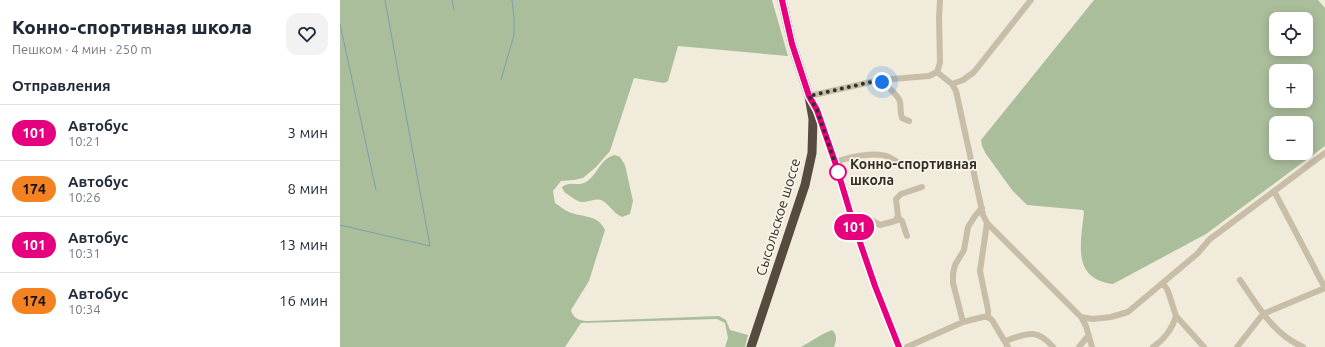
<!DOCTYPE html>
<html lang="ru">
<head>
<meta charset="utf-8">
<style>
  :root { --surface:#fff; --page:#f2f2f3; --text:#1f2937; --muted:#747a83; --line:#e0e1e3 }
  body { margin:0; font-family:Ubuntu,sans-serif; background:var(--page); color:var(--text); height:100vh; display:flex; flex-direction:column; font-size:15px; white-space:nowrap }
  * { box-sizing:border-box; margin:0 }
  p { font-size:13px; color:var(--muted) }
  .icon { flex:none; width:22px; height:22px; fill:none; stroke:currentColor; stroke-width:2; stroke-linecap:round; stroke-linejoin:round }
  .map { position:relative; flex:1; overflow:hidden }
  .side { display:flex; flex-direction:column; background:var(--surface); width:340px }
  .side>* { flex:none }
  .badge { padding:0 8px; border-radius:13px; font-size:14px; line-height:26px }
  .controls { position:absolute; left:929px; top:12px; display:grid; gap:8px }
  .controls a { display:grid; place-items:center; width:44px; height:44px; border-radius:8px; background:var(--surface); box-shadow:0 2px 10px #0003; font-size:20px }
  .you { position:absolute; width:20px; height:20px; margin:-10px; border:3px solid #fff; border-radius:50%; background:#1a73e8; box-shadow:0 0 0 6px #1a73e833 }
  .map>.badge { position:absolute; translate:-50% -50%; box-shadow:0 0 0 2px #fff }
  h2 { padding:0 12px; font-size:15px; line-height:36px }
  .round { display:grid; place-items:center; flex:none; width:42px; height:42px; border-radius:12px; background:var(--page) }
  .summary { display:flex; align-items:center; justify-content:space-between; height:68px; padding:0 12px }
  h1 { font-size:19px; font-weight:800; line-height:30px }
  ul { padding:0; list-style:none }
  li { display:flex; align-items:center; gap:12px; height:56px; padding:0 12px; border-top:1px solid var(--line) }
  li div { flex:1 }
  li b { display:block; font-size:15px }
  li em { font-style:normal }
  li .badge { min-width:44px; font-weight:700; text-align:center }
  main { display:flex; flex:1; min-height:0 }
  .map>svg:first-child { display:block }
</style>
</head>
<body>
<main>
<section class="side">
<div class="summary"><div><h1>Конно-спортивная школа</h1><p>Пешком · 4 мин · 250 m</p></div><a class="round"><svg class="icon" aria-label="heart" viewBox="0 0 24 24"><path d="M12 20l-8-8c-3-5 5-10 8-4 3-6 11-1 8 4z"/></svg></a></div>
<h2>Отправления</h2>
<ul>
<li><span class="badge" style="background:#e6007e;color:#fff">101</span><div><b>Автобус</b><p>10:21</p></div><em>3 мин</em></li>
<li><span class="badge" style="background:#f58220;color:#111">174</span><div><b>Автобус</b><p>10:26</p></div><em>8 мин</em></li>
<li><span class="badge" style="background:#e6007e;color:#fff">101</span><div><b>Автобус</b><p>10:31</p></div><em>13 мин</em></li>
<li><span class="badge" style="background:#f58220;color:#111">174</span><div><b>Автобус</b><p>10:34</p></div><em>16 мин</em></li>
</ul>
</section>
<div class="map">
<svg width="985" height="347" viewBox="0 0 985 347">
  <rect width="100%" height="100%" fill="#f0ebdb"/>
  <path fill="#abbe9c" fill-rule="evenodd" d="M0 0H432L448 56 338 46 328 81 324 83 294 78 270 151 256 167 243 178 234 180 221 181 213 191 215 203C220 206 224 210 229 212 243 218 258 214 265 230L249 281 231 310C233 319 241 321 249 321L379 316 386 320 390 330 408 335 405 347H385L388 338 385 323 377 319 241 323 225 347H0Z
    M754 0H978L985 8V146L866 234 773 284C731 279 741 242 744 212L743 210 687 205 672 190 646 154 642 146 641 140ZM936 19H966V49H936ZM936 71H966V101H936ZM936 123H966V153H936Z
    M275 155 280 157 285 165 293 201 290 214 282 217C273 213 270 205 263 201 255 197 249 203 241 202 237 201 233 198 230 196 226 193 223 192 222 187 230 180 238 187 246 182 258 175 260 158 275 155Z
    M492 330C498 335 496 341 494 347H461L483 334Z"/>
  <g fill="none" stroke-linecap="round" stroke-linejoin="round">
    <path stroke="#7b9fac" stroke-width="1" d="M112 0 114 10
      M0 24 36 190
      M161 80 174 35V18L172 0
      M0 225 90 246 45 0"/>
    <path stroke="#c8bda7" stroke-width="6" d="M597 72 612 84 616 91 643 215 647 223 741 317 746 326 752 347
      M540 80C545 85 559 95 560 102 561 107 560 112 562 118L569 121
      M612 84 623 80 634 72 691 0
      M469 96 540 80 589 76 597 72 600 63 599 17 600 0
      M495 162C510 157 535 151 549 157 555 160 560 164 565 168
      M934 191 985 288
      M555 221 560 219 562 221 567 236
      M513 223 529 219 540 225 555 221 558 216 556 199 561 194 582 187
      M647 223 640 271 648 310V317
      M900 280C918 306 933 334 963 347
      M823 283 828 291 836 316 864 347
      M741 317 753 319 771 317 788 312 857 254 870 239 985 153
      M623 322 613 283V274L615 265 624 250 628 227 635 216 642 208
      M665 341C686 334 696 327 713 347
      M567 347 623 322 643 317H648L652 320 668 347
      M739 347 748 336
      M813 347C825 339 832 330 836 316
      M897 347 923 314 985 288"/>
    <path stroke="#766959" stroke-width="7" d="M471 100 477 110 495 162 513 223 535 286 559 347"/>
    <path stroke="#554b3f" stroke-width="9" d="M411 347 465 185 472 153 473 119 469 96 452 44 442 0"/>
  </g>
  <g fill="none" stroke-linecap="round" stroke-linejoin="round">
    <g stroke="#fff" stroke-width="9">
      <path id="line" d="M442 0 452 44 469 96 477 110 495 162 513 222 535 286 559 347"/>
    </g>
    <use href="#line" stroke="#e6007e" stroke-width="6"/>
    <path stroke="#342f27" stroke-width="4" stroke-dasharray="0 7.2" d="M498 172 477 110 469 96 540 80 542 82"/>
  </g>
  <circle fill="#fff" stroke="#e6007e" stroke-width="2" cx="498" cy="172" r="8"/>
  <g text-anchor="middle" stroke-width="3.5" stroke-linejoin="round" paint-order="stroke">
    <g font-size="14" font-weight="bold" fill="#342f27" stroke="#f8f4e7" text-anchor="start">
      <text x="510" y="169">Конно-спортивная<tspan x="510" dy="16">школа</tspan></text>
    </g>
    <g font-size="14" fill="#342f27" stroke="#f8f4e7">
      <text transform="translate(438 217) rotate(-73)" y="5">Сысольское шоссе</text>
    </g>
  </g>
</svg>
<div class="controls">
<a><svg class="icon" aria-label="locate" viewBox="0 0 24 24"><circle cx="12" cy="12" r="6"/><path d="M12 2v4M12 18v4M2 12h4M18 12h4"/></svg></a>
<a>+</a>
<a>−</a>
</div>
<div class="you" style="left:542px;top:82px"></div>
<b class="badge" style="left:514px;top:227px;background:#e6007e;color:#fff">101</b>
</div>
</main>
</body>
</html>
